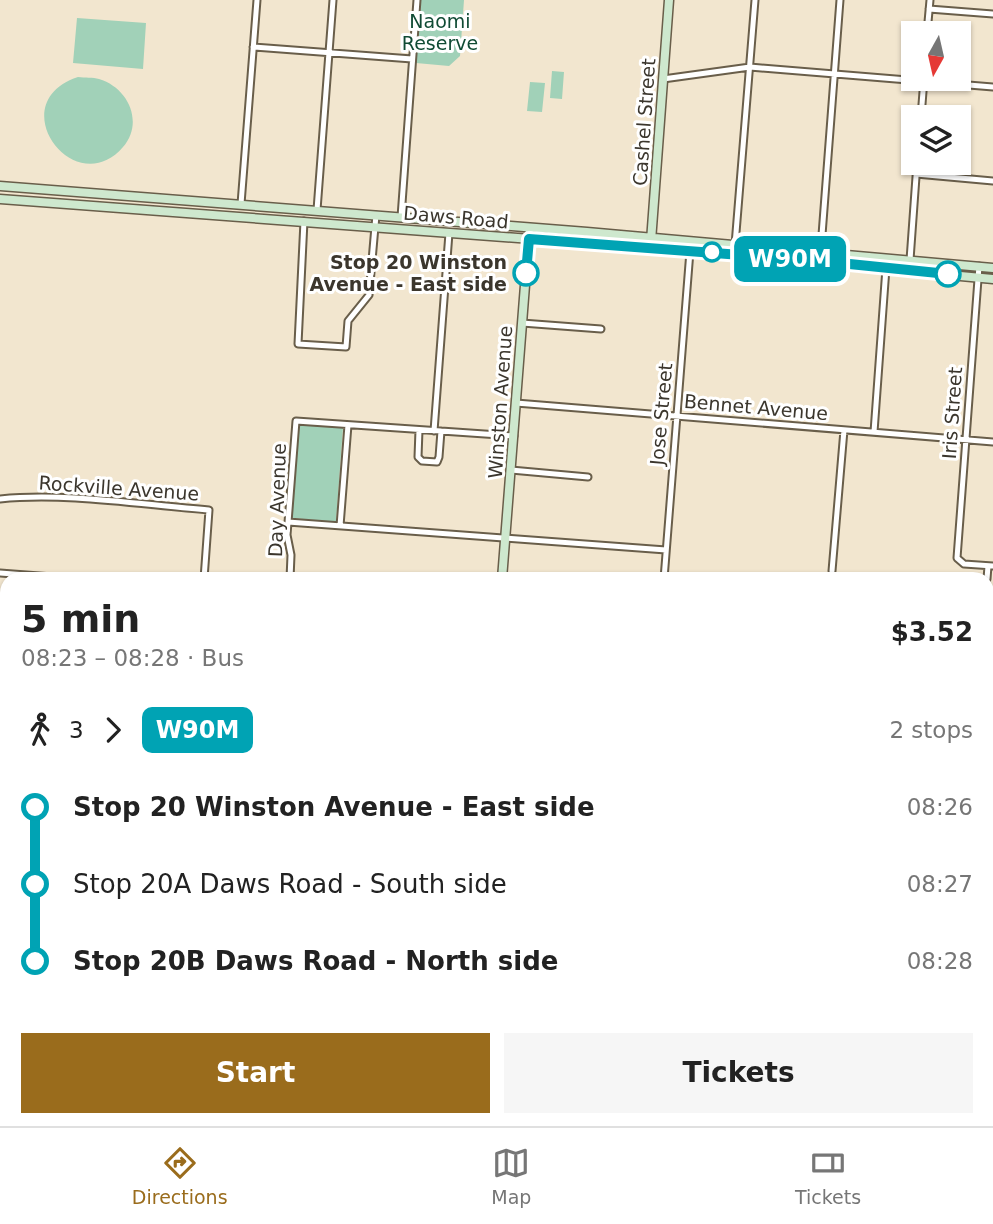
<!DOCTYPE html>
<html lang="en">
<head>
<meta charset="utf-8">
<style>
  :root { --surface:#fff; --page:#f6f6f6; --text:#222; --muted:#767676; --line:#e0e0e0; --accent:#9a6c1c }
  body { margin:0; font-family:"DejaVu Sans",sans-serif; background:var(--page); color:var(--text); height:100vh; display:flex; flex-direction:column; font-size:26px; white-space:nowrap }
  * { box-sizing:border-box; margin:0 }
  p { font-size:23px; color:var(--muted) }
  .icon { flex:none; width:38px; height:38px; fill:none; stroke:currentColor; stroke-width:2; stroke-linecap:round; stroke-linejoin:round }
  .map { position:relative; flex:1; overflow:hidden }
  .side { position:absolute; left:0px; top:572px; width:994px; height:555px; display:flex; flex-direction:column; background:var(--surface); border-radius:21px 21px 0 0; box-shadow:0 2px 5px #0004 }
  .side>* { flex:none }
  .badge { padding:0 14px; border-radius:10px; font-size:24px; line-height:46px }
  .needle { width:46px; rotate:188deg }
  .fabs { position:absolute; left:901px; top:21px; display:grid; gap:14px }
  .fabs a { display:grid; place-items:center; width:70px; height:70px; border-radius:0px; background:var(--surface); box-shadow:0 2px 5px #0004; font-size:35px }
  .map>.badge { position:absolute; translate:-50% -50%; box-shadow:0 0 0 4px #fff }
  .legs { display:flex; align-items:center; gap:10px; height:77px; padding:0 21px; font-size:23px }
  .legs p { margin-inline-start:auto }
  .head { display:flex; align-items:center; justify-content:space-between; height:119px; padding:0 21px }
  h1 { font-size:38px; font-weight:600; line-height:52px }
  .button { display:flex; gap:14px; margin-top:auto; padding:14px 21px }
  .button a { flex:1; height:80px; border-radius:0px; background:var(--accent); color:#fff; font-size:28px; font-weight:600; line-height:80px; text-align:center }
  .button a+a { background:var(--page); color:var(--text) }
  ul { padding:0 21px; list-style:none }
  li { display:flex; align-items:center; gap:24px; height:77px; font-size:26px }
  li i { display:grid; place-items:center; width:10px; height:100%; margin:0 9px; background:currentColor }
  li i::after { content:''; width:18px; height:18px; margin:-9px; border:5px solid; border-radius:50%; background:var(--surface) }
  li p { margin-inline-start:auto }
  li:first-child i { background:linear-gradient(#0000 50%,currentColor 0) }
  li:last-child i { background:linear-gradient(currentColor 50%,#0000 0) }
  .dock { display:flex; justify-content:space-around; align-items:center; height:98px; border-top:2px solid var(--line); background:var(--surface); font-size:19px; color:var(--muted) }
  .dock a { display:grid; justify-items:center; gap:4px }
  .dock .on { color:var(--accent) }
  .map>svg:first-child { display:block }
</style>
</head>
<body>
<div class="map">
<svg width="993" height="1126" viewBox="0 0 993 1126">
  <rect width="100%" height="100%" fill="#f2e6cf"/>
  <path fill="#a1d1b8" d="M421 0H464L460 56 449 66 416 63Z
    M77 18 146 23 143 69 73 63Z
    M552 71 564 72 562 99 550 98Z
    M78 77C85 78 93 77 99 79 129 88 144 123 123 147 75 203 0 103 78 77Z
    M530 82 545 83 542 112 527 111Z
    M298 424 343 428 336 522 291 518Z"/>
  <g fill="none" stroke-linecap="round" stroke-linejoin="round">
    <g stroke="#695e4a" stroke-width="9">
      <path id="street" d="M929 9 993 14
        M927 33 930 0
        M253 47 412 59
        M663 79 750 67 993 87
        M921 117 924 79
        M916 174 993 181
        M241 204 257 0
        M317 210 333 0
        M401 217 417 0
        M304 221 298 344 346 347 348 321 369 295 376 215
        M735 245 755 0
        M910 260 917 163
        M820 261 840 0
        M979 266 957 558 964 564 993 566
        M522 323 601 329
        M516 403 993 442
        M419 430 418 457 422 461 437 462 439 457 441 431
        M434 431 449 233
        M874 432 886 268
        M511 470 588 477
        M0 499C65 492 143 505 209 510L204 579
        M288 522 666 550
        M340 526 348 425
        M832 571 844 430
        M0 573 79 579
        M290 579 291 555 287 535 296 421 514 436
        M664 579 690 251
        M987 579 988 566
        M0 656H7
        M0 738 7 739
        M987 774 993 775
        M0 819 7 820
        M987 854H993
        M0 903H7
        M987 984 993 985
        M0 985H7
        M0 992 7 999
        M987 1063H993
        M0 1067H7
        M678 1120 763 1126
        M8 1126 14 1120
        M29 1126V1120
        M185 1126 186 1120
        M621 1126 622 1120
        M778 1126V1120"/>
    </g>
    <g stroke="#695e4a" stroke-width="11">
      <path id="secondary" d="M0 186 587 232 993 268
        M0 199 690 251 993 279
        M651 241 669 0
        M502 579 529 234
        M459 1126 460 1120"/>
    </g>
    <use href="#street" stroke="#fff" stroke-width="5"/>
    <use href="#secondary" stroke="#cee8ce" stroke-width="8"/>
  </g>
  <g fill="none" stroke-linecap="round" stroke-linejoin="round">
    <g stroke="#fff" stroke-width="16">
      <path id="line-1" d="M526 273 529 239 820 261 948 274"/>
    </g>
    <use href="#line-1" stroke="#00a3b4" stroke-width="10"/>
  </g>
  <g fill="#fff" stroke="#00a3b4" stroke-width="3.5">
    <circle cx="712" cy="252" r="9"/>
    <circle cx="526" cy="273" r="12"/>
    <circle cx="948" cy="274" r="12"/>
  </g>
  <g text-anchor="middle" stroke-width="6" stroke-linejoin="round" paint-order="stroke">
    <g font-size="19" fill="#104b34" stroke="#fff">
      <text x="440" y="28">Naomi<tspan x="440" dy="22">Reserve</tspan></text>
    </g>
    <g font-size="19" fill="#3b362d" stroke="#fff">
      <text transform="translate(644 122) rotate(-86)" y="7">Cashel Street</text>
      <text transform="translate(456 217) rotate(5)" y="7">Daws Road</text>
      <text transform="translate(500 402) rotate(-86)" y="7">Winston Avenue</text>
      <text transform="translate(756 407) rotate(5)" y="7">Bennet Avenue</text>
      <text transform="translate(952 413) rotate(-86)" y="7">Iris Street</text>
      <text transform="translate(661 414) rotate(-85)" y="7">Jose Street</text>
      <text transform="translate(119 488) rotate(4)" y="7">Rockville Avenue</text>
      <text transform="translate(277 500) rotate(-88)" y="7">Day Avenue</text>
    </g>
    <g font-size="19" font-weight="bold" fill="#3b362d" stroke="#fff" text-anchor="end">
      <text x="507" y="269">Stop 20 Winston<tspan x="507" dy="22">Avenue - East side</tspan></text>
    </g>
  </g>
</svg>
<div class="fabs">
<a><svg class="needle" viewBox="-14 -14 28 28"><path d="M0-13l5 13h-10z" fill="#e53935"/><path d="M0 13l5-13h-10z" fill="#767676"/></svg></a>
<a><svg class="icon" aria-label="layers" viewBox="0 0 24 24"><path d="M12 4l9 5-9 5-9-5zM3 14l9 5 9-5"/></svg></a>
</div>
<b class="badge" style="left:790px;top:259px;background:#00a3b4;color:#fff">W90M</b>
<section class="side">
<div class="head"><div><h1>5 min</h1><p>08:23 – 08:28 · Bus</p></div><b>$3.52</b></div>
<div class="legs"><svg class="icon" aria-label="walk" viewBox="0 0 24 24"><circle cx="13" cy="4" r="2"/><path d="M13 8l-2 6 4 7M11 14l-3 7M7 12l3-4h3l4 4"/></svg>3<svg class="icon" aria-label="forward" viewBox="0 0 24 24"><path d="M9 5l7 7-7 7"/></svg><b class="badge" style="background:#00a3b4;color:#fff">W90M</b><p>2 stops</p></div>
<ul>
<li><i style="color:#00a3b4"></i><b>Stop 20 Winston Avenue - East side</b><p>08:26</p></li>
<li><i style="color:#00a3b4"></i><span>Stop 20A Daws Road - South side</span><p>08:27</p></li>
<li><i style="color:#00a3b4"></i><b>Stop 20B Daws Road - North side</b><p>08:28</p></li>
</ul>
<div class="button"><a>Start</a><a>Tickets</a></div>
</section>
</div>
<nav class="dock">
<a class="on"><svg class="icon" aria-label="directions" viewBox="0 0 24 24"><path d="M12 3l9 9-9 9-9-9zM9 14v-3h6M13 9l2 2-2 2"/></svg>Directions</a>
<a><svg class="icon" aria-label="map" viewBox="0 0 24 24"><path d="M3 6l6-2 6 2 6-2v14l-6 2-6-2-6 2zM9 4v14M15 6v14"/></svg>Map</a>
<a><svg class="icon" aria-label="tickets" viewBox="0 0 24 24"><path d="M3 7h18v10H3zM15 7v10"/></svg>Tickets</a>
</nav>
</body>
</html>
